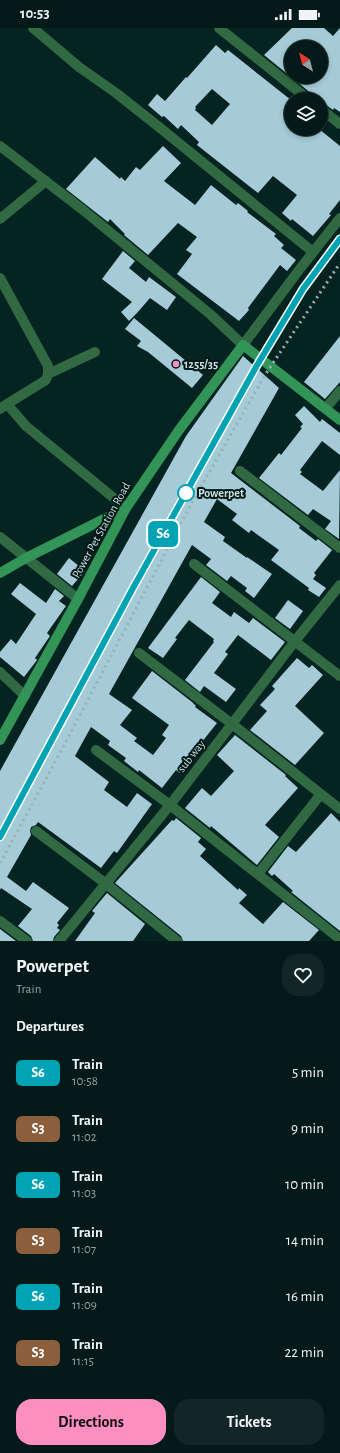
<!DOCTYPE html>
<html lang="en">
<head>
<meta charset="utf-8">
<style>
  :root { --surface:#041a18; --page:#122725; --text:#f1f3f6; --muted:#97a1a2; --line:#253837; --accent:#fd8ec0 }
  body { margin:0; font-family:"Alegreya Sans",sans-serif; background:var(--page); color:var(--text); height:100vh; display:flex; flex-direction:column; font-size:15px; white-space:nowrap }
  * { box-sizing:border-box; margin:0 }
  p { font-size:13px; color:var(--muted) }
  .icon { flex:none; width:22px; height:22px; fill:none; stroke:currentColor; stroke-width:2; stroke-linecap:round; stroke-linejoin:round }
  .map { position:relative; height:913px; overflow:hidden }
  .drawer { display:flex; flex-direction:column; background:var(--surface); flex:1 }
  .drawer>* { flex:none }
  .badge { padding:0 8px; border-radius:6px; font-size:14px; line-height:26px }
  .needle { width:26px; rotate:324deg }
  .fabs { position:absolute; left:284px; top:12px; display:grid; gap:8px }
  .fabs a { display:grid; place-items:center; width:44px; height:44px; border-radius:50%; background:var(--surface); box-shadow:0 2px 6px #0003,0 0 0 1px var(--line); font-size:20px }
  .map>.badge { position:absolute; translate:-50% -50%; box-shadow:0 0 0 2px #fff }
  h2 { padding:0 16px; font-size:15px; line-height:36px }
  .round { display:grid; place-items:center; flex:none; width:42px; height:42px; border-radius:16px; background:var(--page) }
  .headline { display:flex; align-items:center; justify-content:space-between; height:68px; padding:0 16px }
  h1 { font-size:19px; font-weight:600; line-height:30px }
  .button { display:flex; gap:8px; margin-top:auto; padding:8px 16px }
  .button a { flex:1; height:46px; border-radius:16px; background:var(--accent); color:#111; font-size:16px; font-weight:600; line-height:46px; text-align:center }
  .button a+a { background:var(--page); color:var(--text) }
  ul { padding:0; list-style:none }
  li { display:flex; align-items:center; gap:12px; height:56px; padding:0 16px }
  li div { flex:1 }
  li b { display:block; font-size:15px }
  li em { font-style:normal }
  li .badge { min-width:44px; font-weight:700; text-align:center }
  .status { display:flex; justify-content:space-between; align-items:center; height:28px; padding:0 20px; background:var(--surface); direction:ltr }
  .status svg { height:11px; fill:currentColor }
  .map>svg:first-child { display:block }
</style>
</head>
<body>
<div class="status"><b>10:53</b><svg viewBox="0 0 49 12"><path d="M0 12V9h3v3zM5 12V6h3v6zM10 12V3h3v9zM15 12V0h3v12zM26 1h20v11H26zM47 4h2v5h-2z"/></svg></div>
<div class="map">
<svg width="340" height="913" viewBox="0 0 340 913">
  <rect width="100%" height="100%" fill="#052320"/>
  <path fill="#a4cbd7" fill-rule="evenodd" d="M292 0H324L333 8 340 0V84L334 80 333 82 325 76 321 75V71H314L312 66 264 27ZM291 19H321V49H291Z
    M216 17 225 25 228 22 291 72V101H319L340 118V172L329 186 331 187 313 208 292 191 291 193 282 185 297 167 273 148 258 165 197 117 199 114 181 97 178 101 164 88 162 89 148 77 157 66 165 73 186 49 187 50ZM212 61 230 76 212 97 195 82 196 80 195 79Z
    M163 118 181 135 164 153 195 177 211 157 236 177 238 175 248 183 247 184 276 206 274 208 284 217 281 220 296 232 287 243 280 237 248 280 249 282 239 293 177 246 192 226 186 222 197 209 178 195 148 227 124 207 125 206 110 191 108 194 66 161 95 129 120 151 121 149 125 153 136 139 140 142Z
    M123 223 135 233 129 240 146 254 149 249 176 269 167 282 150 270 137 285 129 293 121 284 132 274 102 251Z
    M134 290 203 347 192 360 148 324 137 318 141 313 125 301Z
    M340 308V354L325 371 304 354Z
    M243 328 279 360 231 445 300 498 299 500 316 513 318 511 332 522 314 545 316 547 313 551 326 560 319 569 308 562 309 560 271 532 279 522 251 502 249 505 232 492 237 486 217 471 204 494 225 509 223 513 247 530V529L272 546 254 570 245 563 247 560 231 548 227 553 206 537 211 531 192 517 109 666 132 682 120 697 137 710 134 713 153 727 166 710 162 707 169 697 132 670 152 643 192 674 196 678 195 679 217 695 190 729 191 730 180 745 176 742 162 760 139 742 138 744 124 733 126 730 108 717 110 713 91 699 75 728 109 754 104 762 127 779 137 765 152 776 117 825 114 823 101 840 38 794 36 797 31 799 30 803 31 807 7 849 26 863 33 854 69 880 57 895 59 897 57 900 60 902 54 909 53 913H33L31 908 18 898 32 881 1 860 0 862V743L186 408Z
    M304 378 320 394 322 391 340 405V427L322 413 300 442 302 444 300 446 323 463 340 442 339 511 325 501 331 493 313 481 308 487 259 450 279 425 281 427 302 400 300 399 303 396 295 387Z
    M69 530 85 543 72 558 57 546Z
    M201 549 220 564 212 575 231 589 234 584 249 595 253 590 285 614 271 632 238 607 225 624 228 626 214 645 236 661 226 674 204 658 200 664 185 652 214 614 213 613 214 611 189 592 175 610 177 611 163 630 148 620Z
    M20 555 46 575 55 561 64 568 59 573 66 578 47 605 50 608 35 630 37 632 34 636 24 649 0 629V624L11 611 16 616 36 586 11 566Z
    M288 572 303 583 290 601 275 590Z
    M297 630 309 640 312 637 323 647 295 678 324 705 295 737 250 702 267 683 260 677 275 661 272 658Z
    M235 707 286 747 285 748 298 760 265 797 279 809 257 837 211 798 210 800 185 780 202 760 211 768 234 743 217 727Z
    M331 785 340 794V903L291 864 293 863 274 846 272 848 268 844 288 818 296 824Z
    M176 790 201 810 198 814 206 821 200 828 238 862 239 860 247 867 239 875 263 896 283 874 319 902 309 913H183L181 908 115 855 172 792 174 793Z
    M107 865 145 896 133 913H75L95 885 92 883Z
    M0 901 16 913H0Z"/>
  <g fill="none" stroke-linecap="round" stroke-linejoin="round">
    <path stroke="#316943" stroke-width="10" d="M33 0 79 39 116 65 159 99 313 224
      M219 0 308 71
      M321 81 340 96
      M0 118 83 182 210 286 243 317 299 242 340 190
      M0 191 46 153
      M0 250 48 338V346L46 352 7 376
      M48 346 95 324
      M326 380 340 363
      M0 381 7 376 26 398 126 480
      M240 443 340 520
      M0 509 78 571
      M194 536 340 648
      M139 625 232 696 340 781
      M0 644 25 668
      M96 722 170 777 340 911
      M36 803 105 855 177 913
      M258 846 321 766
      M0 893 27 913
      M59 913 170 777 232 696 295 613 340 557"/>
    <path stroke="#329457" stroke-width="10" d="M0 545 26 530 126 480
      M0 712 78 571 126 480 179 402 243 317 340 392"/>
    <path stroke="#9bb1ae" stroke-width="3" stroke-dasharray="2 4" stroke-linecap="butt" d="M0 809 133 560 256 339 303 261 340 211
      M0 835 52 740 190 478 265 347 340 235"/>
  </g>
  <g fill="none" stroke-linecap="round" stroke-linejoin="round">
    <g stroke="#fff" stroke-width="9">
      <path id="line" d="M0 809 133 560 256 339 303 261 340 211"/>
    </g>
    <use href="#line" stroke="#00a3b4" stroke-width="6"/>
  </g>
  <circle fill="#fd8ec0" stroke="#001917" stroke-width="1.5" cx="176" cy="336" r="4"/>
  <circle fill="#fff" stroke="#00a3b4" stroke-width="2" cx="186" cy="465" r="8"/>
  <g text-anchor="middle" stroke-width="4" stroke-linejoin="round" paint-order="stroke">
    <g font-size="12" font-weight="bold" fill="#cbdfdc" stroke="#001917" text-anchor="start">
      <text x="184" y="340">1255/35</text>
    </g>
    <g font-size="12" font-weight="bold" fill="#cbdfdc" stroke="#001917" text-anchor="start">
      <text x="198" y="469">Powerpet</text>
    </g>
    <g font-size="12" fill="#cbdfdc" stroke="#001917">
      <text transform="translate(101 502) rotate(-61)" y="4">Power Pet Station Road</text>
      <text transform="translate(191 728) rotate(-52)" y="4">sub way</text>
    </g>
  </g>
</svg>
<div class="fabs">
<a><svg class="needle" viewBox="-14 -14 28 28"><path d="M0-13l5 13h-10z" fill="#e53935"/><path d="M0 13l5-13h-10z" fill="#97a1a2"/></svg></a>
<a><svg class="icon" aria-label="layers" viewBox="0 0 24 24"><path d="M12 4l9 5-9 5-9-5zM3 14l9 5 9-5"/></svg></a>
</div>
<b class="badge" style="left:163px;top:506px;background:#00a3b4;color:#fff">S6</b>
</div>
<section class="drawer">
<div class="headline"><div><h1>Powerpet</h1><p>Train</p></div><a class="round"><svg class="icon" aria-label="heart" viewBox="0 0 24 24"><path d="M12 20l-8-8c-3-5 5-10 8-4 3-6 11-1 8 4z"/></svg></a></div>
<h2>Departures</h2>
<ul>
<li><span class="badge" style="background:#00a3b4;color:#fff">S6</span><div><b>Train</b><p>10:58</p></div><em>5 min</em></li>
<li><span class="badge" style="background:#8b5e3c;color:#fff">S3</span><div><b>Train</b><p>11:02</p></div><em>9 min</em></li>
<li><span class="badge" style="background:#00a3b4;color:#fff">S6</span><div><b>Train</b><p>11:03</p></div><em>10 min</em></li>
<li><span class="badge" style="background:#8b5e3c;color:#fff">S3</span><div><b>Train</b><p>11:07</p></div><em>14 min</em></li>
<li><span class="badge" style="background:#00a3b4;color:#fff">S6</span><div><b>Train</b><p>11:09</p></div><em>16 min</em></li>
<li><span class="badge" style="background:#8b5e3c;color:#fff">S3</span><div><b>Train</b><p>11:15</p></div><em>22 min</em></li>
</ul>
<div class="button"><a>Directions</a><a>Tickets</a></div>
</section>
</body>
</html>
